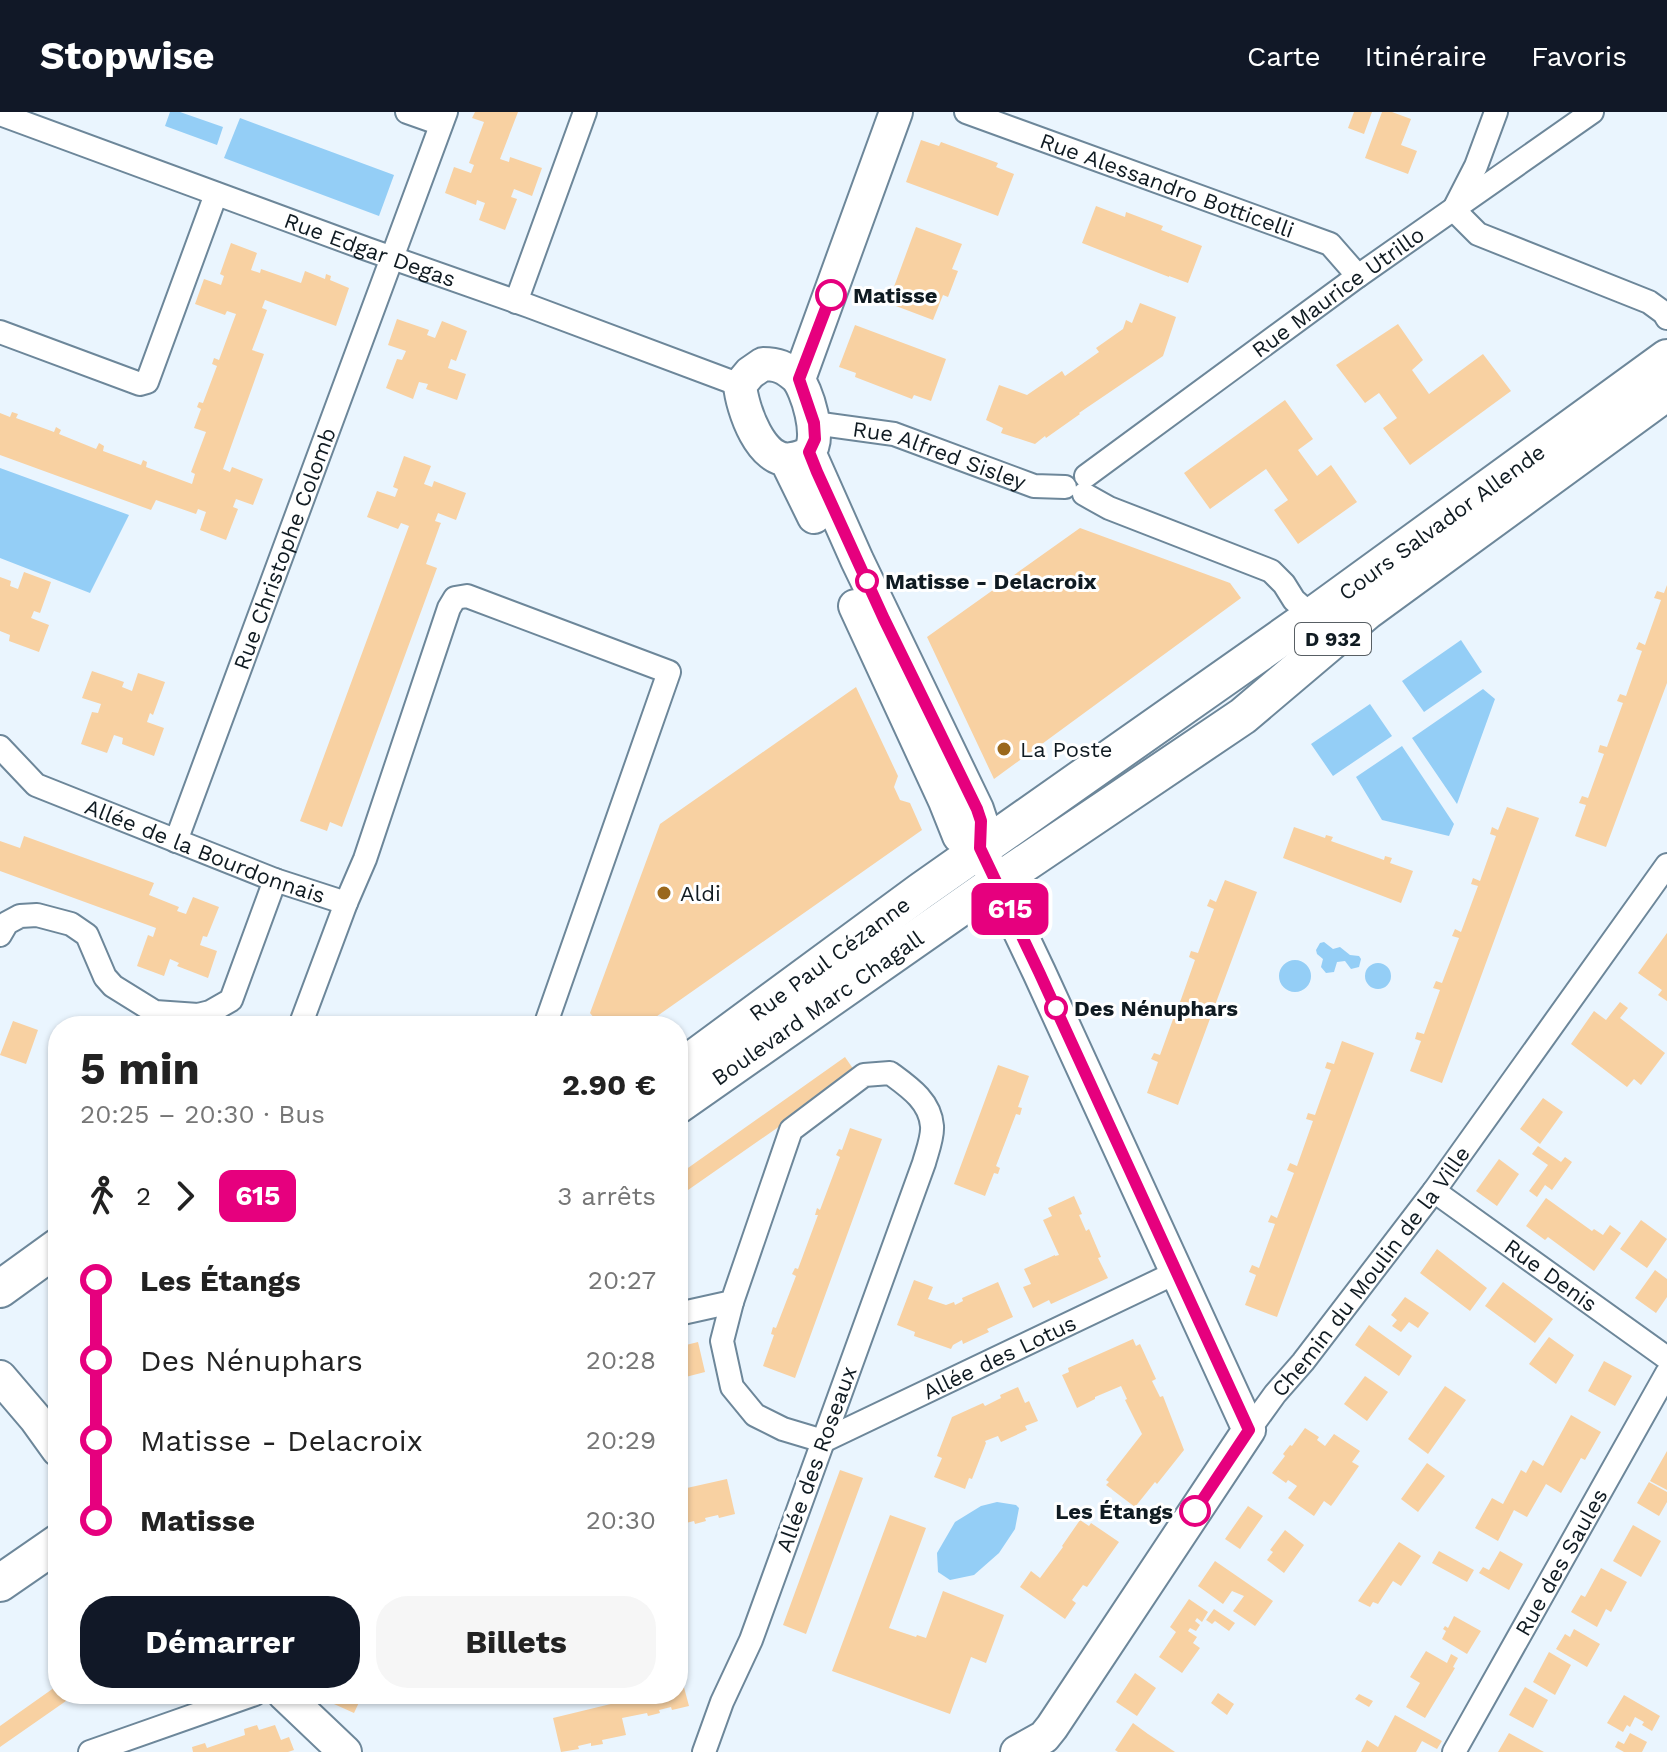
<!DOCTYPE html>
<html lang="fr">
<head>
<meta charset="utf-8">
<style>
  :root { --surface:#fff; --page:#f6f6f6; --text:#222; --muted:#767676; --accent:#111827 }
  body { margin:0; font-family:"Work Sans",sans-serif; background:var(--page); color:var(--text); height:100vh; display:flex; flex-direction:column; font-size:30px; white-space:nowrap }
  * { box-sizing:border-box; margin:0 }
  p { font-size:26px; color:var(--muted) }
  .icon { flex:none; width:44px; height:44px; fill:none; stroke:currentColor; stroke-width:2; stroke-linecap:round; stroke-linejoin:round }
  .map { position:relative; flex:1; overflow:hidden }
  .sheet { position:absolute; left:48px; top:904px; width:640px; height:688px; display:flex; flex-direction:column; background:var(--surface); border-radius:32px; box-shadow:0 2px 6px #0004 }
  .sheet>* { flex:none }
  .badge { padding:0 16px; border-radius:12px; font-size:28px; line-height:52px }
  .map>.badge { position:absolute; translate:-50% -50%; box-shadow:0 0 0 4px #fff }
  .legs { display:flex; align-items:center; gap:12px; height:88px; padding:0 32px; font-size:26px }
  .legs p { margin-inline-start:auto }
  .overview { display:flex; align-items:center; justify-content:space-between; height:136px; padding:0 32px }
  h1 { font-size:44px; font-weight:700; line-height:60px }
  .cta { display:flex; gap:16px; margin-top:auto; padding:16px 32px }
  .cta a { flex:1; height:92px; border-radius:32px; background:var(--accent); color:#fff; font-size:32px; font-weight:700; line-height:92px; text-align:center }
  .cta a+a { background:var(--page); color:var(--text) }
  ul { padding:0 32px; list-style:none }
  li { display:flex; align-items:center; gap:28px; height:80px; font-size:30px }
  li i { display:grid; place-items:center; width:12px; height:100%; margin:0 10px; background:currentColor }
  li i::after { content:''; width:20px; height:20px; margin:-10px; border:6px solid; border-radius:50%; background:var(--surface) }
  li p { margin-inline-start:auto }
  li:first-child i { background:linear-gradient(#0000 50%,currentColor 0) }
  li:last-child i { background:linear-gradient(currentColor 50%,#0000 0) }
  header { display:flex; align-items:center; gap:48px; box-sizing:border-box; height:112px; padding:0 40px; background:var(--accent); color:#fff }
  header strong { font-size:38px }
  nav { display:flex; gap:44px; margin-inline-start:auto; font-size:28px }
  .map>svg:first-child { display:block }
</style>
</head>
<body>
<header>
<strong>Stopwise</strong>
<nav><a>Carte</a><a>Itinéraire</a><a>Favoris</a></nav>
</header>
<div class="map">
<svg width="1667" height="1640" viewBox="0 0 1667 1640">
  <rect width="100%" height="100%" fill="#eaf5fe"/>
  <path fill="#94cef6" d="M170 0H180L223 15 217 33 165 14Z
    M240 6 394 63 379 104 224 46Z
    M0 356 129 403 90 481 0 446Z
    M1461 528 1482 560 1424 600 1402 569Z
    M1483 577 1495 587 1457 692 1412 626Z
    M1370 592 1392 624 1333 664 1311 632Z
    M1402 634 1454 712 1449 724 1382 708 1356 665Z
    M1324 830 1333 837 1340 835 1350 843 1359 844 1361 847 1359 855 1351 857 1345 849 1337 850 1334 860 1326 861 1321 855 1323 847 1317 842 1316 838 1320 831Z
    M1279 864a16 16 0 1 1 32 0a16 16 0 1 1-32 0Z
    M1365 864a13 13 0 1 1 26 0a13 13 0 1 1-26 0Z
    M997 1390 1016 1393 1019 1396 1015 1417 999 1441 974 1463 950 1468 938 1460 937 1441 955 1410 981 1394Z"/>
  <path fill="#f8d1a2" d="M475 0H518L500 47 509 50 510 45 542 56 532 84 514 77 511 85 517 87 505 118 479 108 485 91 477 88 476 93 445 81 454 55 471 61 474 53 469 51 484 10 472 6Z
    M1354 0H1372L1364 22 1348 16Z
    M1382 0H1392L1411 7 1401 33 1417 39 1408 62 1365 46Z
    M921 28 939 34 941 30 998 51 996 55 1014 62 998 104 906 70Z
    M1096 94 1125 105 1126 100 1163 114 1161 118 1202 134 1188 171 1169 164V165L1082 131Z
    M916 115 962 132 952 157 958 159 948 185 943 183 933 208 888 191Z
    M231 131 257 141 251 158 260 161 261 157 301 171 305 159 325 167 326 162 331 164 330 168 349 176 336 214 265 188 262 196 267 198 252 238 264 242 223 357 230 360 232 355 263 367 253 393 236 387 233 395 238 397 226 428 200 418 206 400 198 397 196 402 156 388 151 398 0 343V301L10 305 12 300 18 302 16 306 54 320 56 315 61 318 59 322 96 337 99 331 104 334 103 339 141 353 143 348 147 350 146 355 192 372 195 362 191 360 206 320 194 316 201 297 197 295 199 290 203 291 217 254 212 252 214 246 219 248 236 202 227 199 225 203 195 192 204 167 221 173 224 164 220 162Z
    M1140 191 1176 205 1163 244 1079 301 1080 302 1046 326 1045 324 1035 332 1001 321 1003 316 986 308 999 273 1027 283 1062 259 1065 264 1099 240 1096 236 1123 217 1126 208 1132 211Z
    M397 207 429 218 427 223 435 226 442 209 467 219 456 249 451 247 448 256 466 262 457 288 426 277 428 272 419 270 413 287 386 276 397 247 402 248 406 239 388 233Z
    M1398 212 1423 248 1412 258 1429 282 1483 242 1511 279 1410 353 1383 316 1397 306 1379 281 1365 291 1336 253Z
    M855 213 946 247 931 289 914 283 912 287 855 265 856 261 839 255Z
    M1285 288 1313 327 1298 338 1317 364 1331 353 1357 390 1298 432 1274 398 1288 388 1266 357 1210 397 1184 361Z
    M404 344 431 354 424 372 432 375 434 369 466 381 456 408 438 401 435 409 441 411 440 413 426 452 437 456 342 715 330 710 327 719 300 709 409 414 401 411 398 417 367 405 377 379 395 385 398 377 393 375Z
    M1080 416 1230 471 1241 486 994 667 927 525Z
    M24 460 51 470 40 501 34 499 31 506 49 513 39 540 9 529 10 523 0 519V465L11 469 10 474 18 477Z
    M1667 473V571L1606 735 1575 724 1586 693 1579 691 1582 684 1588 686 1604 642 1598 640 1600 633 1607 635 1623 591 1617 589 1620 582 1626 584 1642 539 1636 537 1639 530 1645 533 1661 488 1654 486 1657 479 1664 481Z
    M92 559 124 570 122 575 132 579 138 561 165 570 153 603 150 601 147 610 164 616 154 644 122 632 123 626 114 623 107 641 81 632 92 600 98 601 101 592 82 586Z
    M856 575 898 664 894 675 900 688 910 691 922 718 643 914H601L590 901 660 712Z
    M1507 695 1539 706 1442 971 1410 959 1421 929 1415 927 1417 920 1424 922 1440 878 1433 876 1436 869 1442 871 1459 826 1452 824 1455 817 1461 820 1478 774 1471 772 1473 766 1480 769 1496 724 1490 722 1492 715 1498 718Z
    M1294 715 1325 726 1326 723 1333 725 1331 729 1384 748 1385 744 1392 746 1390 751 1413 759 1401 791 1283 746Z
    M24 724 154 771 149 783 179 795 177 799 186 802 193 785 219 795 207 825 203 824 200 833 217 839 208 866 177 854 179 851 170 847 164 864 137 854 148 823 153 825 156 816 0 759V729L20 736Z
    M1225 768 1257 780 1178 993 1147 981 1158 950 1151 947 1154 941 1160 943 1176 899 1170 897 1172 890 1179 893 1195 848 1189 845 1191 839 1198 841 1214 797 1207 794 1210 787 1216 790Z
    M1667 821V889L1658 883 1662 878 1638 861Z
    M1620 890 1628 896 1620 906 1665 941 1641 973 1634 967 1627 975 1571 932 1594 899 1606 908Z
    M13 909 38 918 26 952 0 943Z
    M1342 929 1374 941 1277 1205 1245 1193 1256 1163 1249 1160 1252 1153 1259 1156 1275 1112 1268 1110 1271 1103 1277 1106 1294 1061 1287 1058 1290 1051 1297 1054 1313 1009 1306 1007 1308 1001 1315 1003 1331 958 1325 956 1327 950 1334 952Z
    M58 934V964L48 960Z
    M845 945 856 961 678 1085V1063Z
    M998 953 1029 964 1018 995 1022 996 1020 1003 1016 1002 996 1054 1000 1056 998 1062 994 1061 985 1084 954 1072Z
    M1543 986 1563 1000 1540 1032 1520 1017Z
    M850 1016 882 1027 795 1266 763 1254 774 1223 771 1222 773 1215 776 1216 796 1164 792 1162 795 1156 798 1157 818 1103H815L817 1096 820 1098 840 1045 836 1043 839 1037 842 1038Z
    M1538 1034 1561 1050 1565 1045 1572 1050 1552 1078 1545 1073 1537 1085 1529 1079 1548 1053 1532 1042Z
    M1499 1047 1519 1062 1497 1094 1476 1079Z
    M1074 1084 1082 1102 1079 1103 1086 1119 1089 1117 1101 1145 1098 1146 1108 1166 1051 1192 1049 1188 1033 1196 1023 1175 1031 1172 1024 1157 1055 1143V1144L1059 1143 1043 1108 1052 1104 1048 1096Z
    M1546 1086 1592 1119 1594 1117 1603 1123 1610 1113 1621 1121 1594 1159 1548 1125 1545 1128 1526 1114Z
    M1641 1108 1667 1127 1647 1156 1620 1137Z
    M1437 1137 1487 1176 1470 1199 1420 1161Z
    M1655 1158 1667 1167V1185L1656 1201 1635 1186Z
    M914 1168 933 1175 928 1187 946 1193 954 1190 955 1193 963 1189 962 1186 998 1170 1013 1205 987 1217 989 1220 963 1232 962 1228 953 1233 951 1237 914 1224 915 1220 897 1213Z
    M1503 1170 1553 1207 1535 1231 1485 1194Z
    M1405 1185 1429 1201 1418 1216 1409 1210 1401 1220 1392 1214 1397 1208 1391 1203Z
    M1369 1213 1412 1244 1399 1264 1355 1233Z
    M1549 1225 1574 1243 1556 1272 1529 1252Z
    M1133 1227 1136 1234 1140 1232 1156 1267 1152 1269 1160 1285 1163 1284 1184 1338 1157 1372 1155 1370 1135 1395 1106 1373 1109 1370 1106 1368 1142 1322 1125 1288 1127 1287 1121 1274 1095 1285V1287L1077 1296 1062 1263 1069 1260 1068 1256Z
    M698 1230 705 1260 678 1267V1235Z
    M1604 1249 1632 1264 1615 1294 1588 1279Z
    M1365 1264 1388 1280 1367 1309 1344 1292Z
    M1445 1274 1466 1288 1428 1342 1408 1327Z
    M1018 1275 1025 1291 1029 1289 1038 1309 1025 1314 1027 1318 1001 1330 998 1324 985 1329 986 1331 972 1367 969 1366 965 1377 934 1365 942 1346 937 1344 952 1305 983 1291 985 1294 1001 1286 1000 1283Z
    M1571 1303 1601 1320 1585 1348 1581 1346 1561 1381 1546 1372 1527 1405 1514 1398 1498 1429 1475 1416 1492 1386 1503 1392 1521 1358 1526 1361 1533 1348 1543 1354Z
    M1305 1316 1319 1325 1317 1328 1325 1334 1334 1322 1360 1339 1352 1350 1359 1354 1334 1390 1331 1394 1324 1389 1314 1404 1288 1386 1297 1374 1288 1368 1286 1371 1272 1361 1285 1344 1283 1342 1290 1333 1292 1334Z
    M1667 1339V1378L1650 1369Z
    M1427 1351 1445 1364 1418 1400 1401 1387Z
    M840 1358 863 1366 806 1522 783 1513Z
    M727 1367 735 1402 719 1406 718 1403 705 1406 706 1409 695 1412 694 1409 678 1413V1378Z
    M1649 1370 1667 1380V1390L1659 1404 1637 1391Z
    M1248 1394 1263 1404 1240 1437 1225 1427Z
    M890 1403 926 1416 889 1516 916 1525 917 1523 926 1526 943 1479 1004 1503 986 1551 971 1545 950 1602 832 1559Z
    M1080 1408 1089 1414 1091 1411 1119 1430 1087 1475 1083 1473 1072 1488 1076 1491 1065 1507 1020 1475 1031 1459 1040 1466 1063 1435 1062 1434Z
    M1633 1413 1661 1429 1641 1465 1613 1449Z
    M1285 1418 1304 1433 1284 1461 1267 1448 1273 1440 1270 1438Z
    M1399 1430 1421 1444 1401 1474 1393 1469 1378 1492 1373 1490 1370 1495 1358 1489Z
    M1439 1439 1474 1458 1467 1470 1432 1451Z
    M1500 1439 1523 1452 1509 1478 1479 1461 1483 1455 1489 1458Z
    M1215 1449 1273 1489 1255 1514 1233 1499 1244 1484 1232 1479 1223 1492 1198 1474Z
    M1601 1456 1627 1470 1611 1500 1606 1497 1597 1515 1571 1500 1581 1483 1585 1485Z
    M1189 1487 1208 1500 1202 1510 1197 1506 1195 1509 1200 1513 1196 1519 1190 1516 1188 1519 1197 1525 1193 1531 1200 1536 1182 1561 1159 1545 1176 1520 1170 1515Z
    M1214 1497 1235 1511 1229 1519 1215 1509 1212 1512 1206 1508Z
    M1454 1504 1481 1519 1467 1542 1442 1527 1446 1519 1443 1517 1445 1514 1448 1516Z
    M1574 1517 1600 1532 1587 1555 1556 1537 1565 1522 1570 1525Z
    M1426 1539 1447 1551 1451 1542 1458 1546 1453 1555 1455 1556 1425 1606 1406 1595 1420 1571 1410 1565Z
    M1549 1540 1571 1553 1555 1583 1533 1570Z
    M678 1553 689 1594 672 1598 671 1595 659 1598 660 1601 648 1604 647 1601 622 1606 626 1623 602 1628 603 1632 591 1634V1631L578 1634 579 1637 561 1640 553 1606 619 1590 617 1582H678Z
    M1135 1561 1156 1576 1137 1604 1116 1590Z
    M58 1573V1582H76L0 1635V1614Z
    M1525 1575 1548 1588 1533 1616 1509 1603Z
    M1218 1581 1234 1592 1227 1603 1211 1591Z
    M328 1582H363L354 1601 325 1588Z
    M1359 1582 1373 1589 1369 1595 1355 1587Z
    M1624 1583 1660 1604 1652 1619 1642 1613 1644 1610 1635 1605 1630 1615 1627 1613 1623 1620 1607 1611Z
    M1395 1603 1442 1629 1437 1637 1422 1629 1416 1640H1361L1367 1628 1378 1635Z
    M1133 1611 1148 1622 1175 1640H1118L1115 1638Z
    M257 1613 259 1618 275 1613 281 1628 289 1625 294 1638 288 1640H193L192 1635 205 1631 207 1636 245 1623 244 1617Z
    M1509 1621 1544 1640H1498Z
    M1630 1621 1647 1630 1642 1640H1624L1615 1635 1618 1629 1624 1632Z"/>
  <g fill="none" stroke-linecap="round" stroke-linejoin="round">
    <g stroke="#6d879a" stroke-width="26">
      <g id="street">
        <path d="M407 0 441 12"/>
        <path id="s1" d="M966 0 1330 132 1358 164"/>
        <path id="s2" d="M0 2 367 137 529 194 740 273"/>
        <path d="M1456 93 1476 54 1496 0"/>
        <path d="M1454 98 1478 122 1649 190 1664 201 1667 206"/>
        <path d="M516 190 585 0"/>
        <path d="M0 220 140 272 147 270 216 82"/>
        <path id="s3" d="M814 311 894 322 1034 374 1065 375"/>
        <path id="s4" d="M1086 364 1358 164 1592 0"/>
        <path d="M1084 382 1109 396 1271 459 1284 472 1294 488 1312 504"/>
        <path id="s5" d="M0 635 36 673 275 768 346 791 300 914"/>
        <path id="s6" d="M176 729 446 0"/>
        <path d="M346 791 365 747 449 496 455 486 467 484 669 560 545 914"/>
        <path d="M0 823 7 811 20 804 37 803 71 812 87 823 105 865 113 874 155 900 198 903 210 900 231 888 275 768"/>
        <path id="s7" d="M1434 1079 1667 1246"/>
        <path id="s8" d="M732 1190 722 1229 732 1275 755 1303 783 1317 823 1329 1175 1161"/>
        <path d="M678 1202 732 1190 791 1018 864 963 890 961C909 975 930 989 932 1014 933 1025 927 1040 924 1051L751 1528 722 1590 704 1640"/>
        <path id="s9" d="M1249 1318 1275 1282 1303 1250 1434 1079 1667 753"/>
        <path d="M90 1640 255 1582"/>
        <path id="s10" d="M1454 1640 1667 1261"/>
      </g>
    </g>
    <g stroke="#6d879a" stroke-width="36">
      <path id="secondary" d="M763 252C777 252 785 255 796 265 807 276 822 327 809 340 805 344 797 346 792 347 761 353 742 296 740 273L750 261Z
        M799 267 896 0
        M809 340 857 448 977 697 981 709 980 736 1039 860 1249 1318 1052 1615 1044 1625 1017 1640
        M786 348 814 405
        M855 494 945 689 959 724 980 736
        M0 1265 35 1306 58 1338
        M284 1582 345 1640"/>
    </g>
    <g stroke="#6d879a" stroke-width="40">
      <g id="primary">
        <path id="s11" d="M678 958 921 779 1312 504 1667 246"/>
        <path id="s12" d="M678 993 997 770 1243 604 1367 499 1667 280"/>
        <path d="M0 1177 58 1135"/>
        <path d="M0 1471 58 1431"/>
      </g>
    </g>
    <use href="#street" stroke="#fff" stroke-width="22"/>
    <use href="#secondary" stroke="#fff" stroke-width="32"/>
    <use href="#primary" stroke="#fff" stroke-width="36"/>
  </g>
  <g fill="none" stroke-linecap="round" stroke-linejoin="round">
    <g stroke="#fff" stroke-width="18">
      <path id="line-1" d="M831 183 799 267 814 311 815 327 809 340 817 360 884 507 977 697 981 709 980 736 1039 860 1249 1318 1195 1399"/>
    </g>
    <use href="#line-1" stroke="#e6007e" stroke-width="12"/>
  </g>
  <g fill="#fff" stroke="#e6007e" stroke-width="4">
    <circle cx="831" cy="183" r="14"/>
    <circle cx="867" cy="469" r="10"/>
    <circle cx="1056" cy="896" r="10"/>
    <circle cx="1195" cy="1399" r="14"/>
  </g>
  <g fill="#9a681c" stroke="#fff" stroke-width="3">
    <circle cx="1004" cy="637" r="8"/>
    <circle cx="664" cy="781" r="8"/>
  </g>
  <g text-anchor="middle" stroke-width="6" stroke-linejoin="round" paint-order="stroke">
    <rect fill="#fff" stroke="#585f64" stroke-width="2" x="1295" y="511" width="76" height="32" rx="6"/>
    <g font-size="20" font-weight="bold" fill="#101b22">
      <text x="1333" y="534">D 932</text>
    </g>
    <g font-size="22" fill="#101b22" stroke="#fff">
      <text dy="8" stroke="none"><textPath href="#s1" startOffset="214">Rue Alessandro Botticelli</textPath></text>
      <text dy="8" stroke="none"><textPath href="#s2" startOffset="394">Rue Edgar Degas</textPath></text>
      <text dy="8" stroke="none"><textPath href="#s4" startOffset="312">Rue Maurice Utrillo</textPath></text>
      <text dy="8" stroke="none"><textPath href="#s3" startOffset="130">Rue Alfred Sisley</textPath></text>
      <text dy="8" stroke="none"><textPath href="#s11" startOffset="940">Cours Salvador Allende</textPath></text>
      <text dy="8" stroke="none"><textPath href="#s6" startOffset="312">Rue Christophe Colomb</textPath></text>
      <text dy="8" stroke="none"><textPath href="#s5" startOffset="234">Allée de la Bourdonnais</textPath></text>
      <text dy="8" stroke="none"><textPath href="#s11" startOffset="188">Rue Paul Cézanne</textPath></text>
      <text dy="8" stroke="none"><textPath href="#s12" startOffset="170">Boulevard Marc Chagall</textPath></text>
      <text dy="8" stroke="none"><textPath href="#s9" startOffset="200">Chemin du Moulin de la Ville</textPath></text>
      <text dy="8" stroke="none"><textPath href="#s7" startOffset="144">Rue Denis</textPath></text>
      <text dy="8" stroke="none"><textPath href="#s8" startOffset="392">Allée des Lotus</textPath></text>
      <text transform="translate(816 1347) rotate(-70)" y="8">Allée des Roseaux</text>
      <text dy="8" stroke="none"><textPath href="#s10" startOffset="218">Rue des Saules</textPath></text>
    </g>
    <g font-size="22" font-weight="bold" fill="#101b22" stroke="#fff" text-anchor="start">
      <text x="853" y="191">Matisse</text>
      <text x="885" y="477">Matisse - Delacroix</text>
      <text x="1074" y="904">Des Nénuphars</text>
      <text x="1173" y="1407" text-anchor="end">Les Étangs</text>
    </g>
    <g font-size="22" fill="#101b22" stroke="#fff" text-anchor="start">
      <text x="1020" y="645">La Poste</text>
      <text x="680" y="789">Aldi</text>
    </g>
  </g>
</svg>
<b class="badge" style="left:1010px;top:797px;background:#e6007e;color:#fff">615</b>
<section class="sheet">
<div class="overview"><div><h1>5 min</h1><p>20:25 – 20:30 · Bus</p></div><b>2.90 €</b></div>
<div class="legs"><svg class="icon" aria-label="walk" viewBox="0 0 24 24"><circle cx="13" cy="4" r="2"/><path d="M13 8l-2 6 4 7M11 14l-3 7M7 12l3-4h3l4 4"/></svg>2<svg class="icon" aria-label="forward" viewBox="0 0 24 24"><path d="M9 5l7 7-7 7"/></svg><b class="badge" style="background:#e6007e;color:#fff">615</b><p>3 arrêts</p></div>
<ul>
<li><i style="color:#e6007e"></i><b>Les Étangs</b><p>20:27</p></li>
<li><i style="color:#e6007e"></i><span>Des Nénuphars</span><p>20:28</p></li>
<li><i style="color:#e6007e"></i><span>Matisse - Delacroix</span><p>20:29</p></li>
<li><i style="color:#e6007e"></i><b>Matisse</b><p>20:30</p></li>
</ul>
<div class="cta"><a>Démarrer</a><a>Billets</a></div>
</section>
</div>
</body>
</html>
